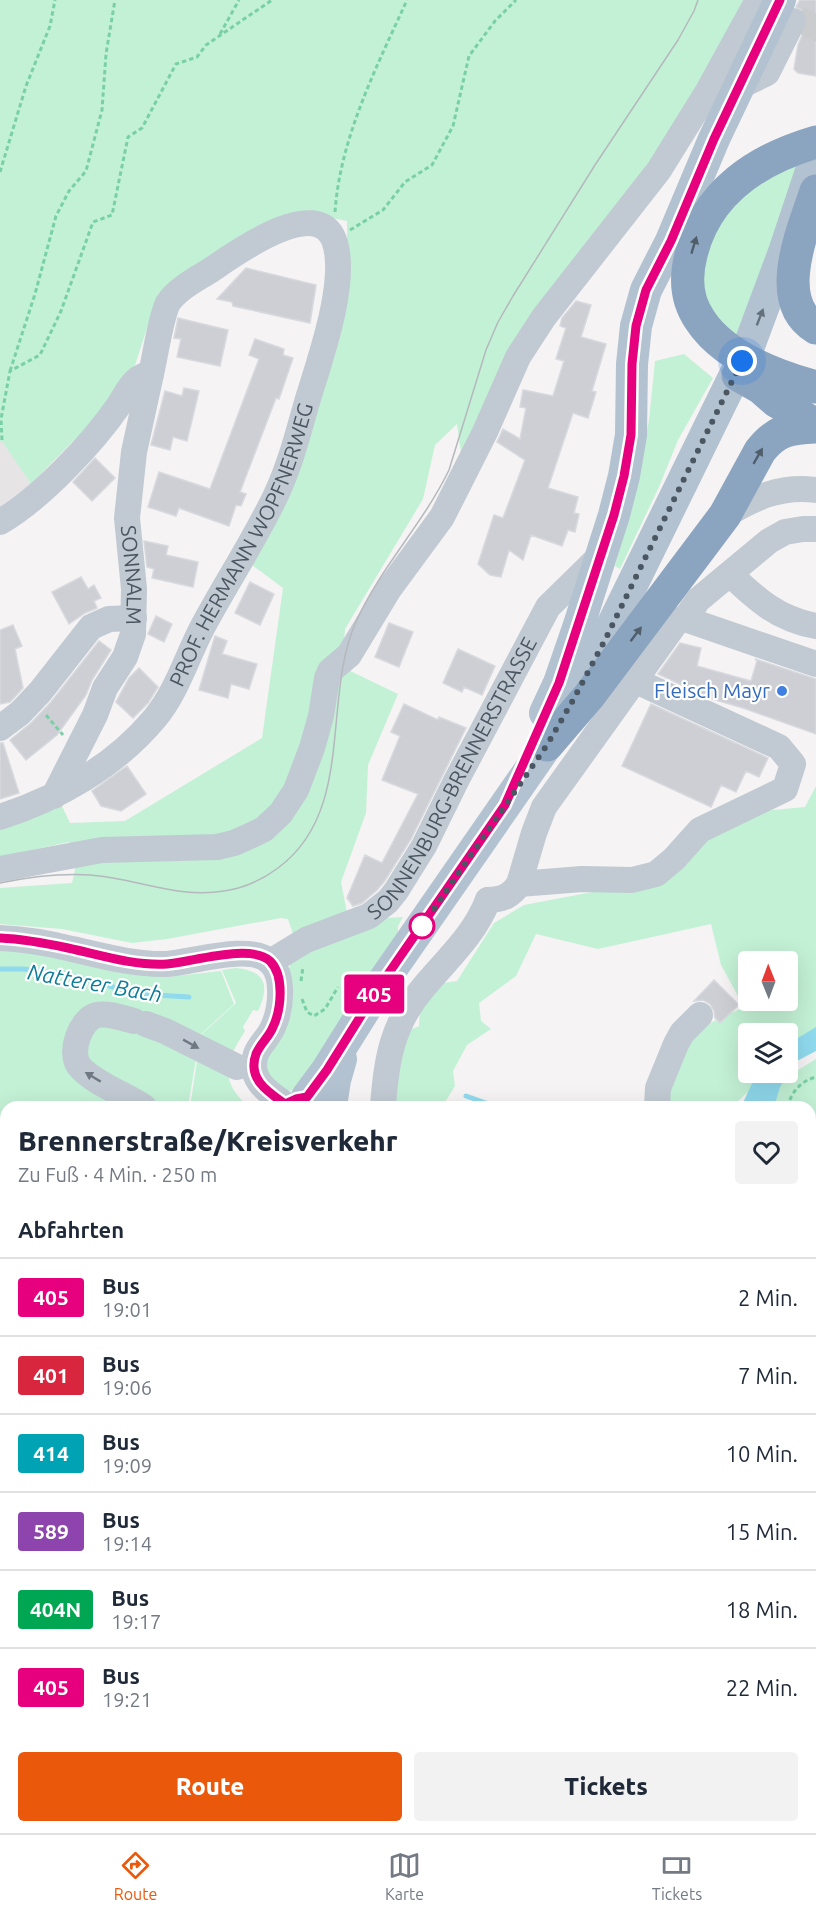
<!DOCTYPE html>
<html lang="de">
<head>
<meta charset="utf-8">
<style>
  :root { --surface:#fff; --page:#f2f2f3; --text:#1f2937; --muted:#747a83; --line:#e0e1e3; --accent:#ea580c }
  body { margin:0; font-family:Ubuntu,sans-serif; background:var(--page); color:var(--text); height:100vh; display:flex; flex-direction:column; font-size:22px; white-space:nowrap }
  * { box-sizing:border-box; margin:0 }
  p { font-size:20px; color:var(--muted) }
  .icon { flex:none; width:33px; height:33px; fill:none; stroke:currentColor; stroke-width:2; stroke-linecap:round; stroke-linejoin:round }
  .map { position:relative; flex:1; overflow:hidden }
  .side { position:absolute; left:0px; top:1101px; width:816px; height:732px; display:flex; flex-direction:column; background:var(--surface); border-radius:18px 18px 0 0; box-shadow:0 6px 24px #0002 }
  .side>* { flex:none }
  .badge { padding:0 12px; border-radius:4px; font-size:21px; line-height:39px }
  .needle { width:39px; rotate:359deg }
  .fabs { position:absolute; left:738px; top:951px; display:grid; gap:12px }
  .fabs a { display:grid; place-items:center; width:60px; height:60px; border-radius:6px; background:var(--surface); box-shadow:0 6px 24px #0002; font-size:30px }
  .you { position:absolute; width:30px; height:30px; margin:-15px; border:4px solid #fff; border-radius:50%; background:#1a73e8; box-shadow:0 0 0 9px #1a73e833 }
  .map>.badge { position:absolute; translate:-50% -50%; box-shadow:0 0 0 3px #fff }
  h2 { padding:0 18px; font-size:22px; line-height:54px }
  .round { display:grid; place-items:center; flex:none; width:63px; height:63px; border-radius:6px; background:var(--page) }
  .overview { display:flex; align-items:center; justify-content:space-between; height:102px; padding:0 18px }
  h1 { font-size:28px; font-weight:800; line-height:45px }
  .button { display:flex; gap:12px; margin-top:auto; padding:12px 18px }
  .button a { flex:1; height:69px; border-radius:6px; background:var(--accent); color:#fff; font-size:24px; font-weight:800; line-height:69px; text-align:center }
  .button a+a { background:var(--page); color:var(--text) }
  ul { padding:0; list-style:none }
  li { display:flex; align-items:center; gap:18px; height:78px; padding:0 18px; border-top:2px solid var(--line) }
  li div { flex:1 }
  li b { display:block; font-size:22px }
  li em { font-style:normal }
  li .badge { min-width:66px; font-weight:700; text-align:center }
  .tabs { display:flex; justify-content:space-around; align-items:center; height:84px; border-top:2px solid var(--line); background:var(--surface); font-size:16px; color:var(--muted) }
  .tabs a { display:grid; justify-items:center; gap:3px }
  .tabs .active { color:var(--accent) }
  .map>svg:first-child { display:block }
</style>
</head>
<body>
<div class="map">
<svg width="816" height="1833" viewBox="0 0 816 1833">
  <rect width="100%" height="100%" fill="#f5f3f3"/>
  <path fill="#e6e4e5" d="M2 440 31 484 0 509V442Z"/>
  <path fill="#c3f1d5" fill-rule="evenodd" d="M0 0H743L709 85 592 243 463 467 457 424 435 445 423 499 345 629 342 667 398 694 368 765 366 813 341 882 348 918 293 934 288 919 281 918 167 939 132 943 62 929 0 924V888L72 883 75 869 69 842 0 857V825L61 804 70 823 125 821 262 738 283 588 252 565 347 262V221L302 212 255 227 158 294 129 384 31 484 2 441 0 442Z
    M809 155 737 340 700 299 701 253 740 192Z
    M684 354 713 378 678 440 659 487 620 569 615 566 633 500 649 420 655 361Z
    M816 786V1037L788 1054V1034H748V1072L768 1073 737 1102 735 1107H664L691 1032 744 1007 721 965 711 924 598 949 536 934 516 976 479 1003 481 1021 491 1029 467 1045 453 1071 455 1086 442 1107H391L405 1032 419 1026 420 1008 437 984 457 981 494 923 524 905 603 890 761 811 805 807ZM748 962H788V1000H748Z
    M403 917 398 926V935L299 1090 282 1091 269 1080 264 1057 292 958 372 919Z
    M0 951 37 952 167 977 221 971 234 1004 200 1035 188 1107H6V1827H168L166 1833H0Z
    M236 968C266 971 270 986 258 1011L253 1010 243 1027 245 1031C225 1062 219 1081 249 1107H190L201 1035 236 1003 222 970Z
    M816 1059V1268L810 1311V1107H772L775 1084Z
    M810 1674 816 1706V1833H720L719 1827H810Z
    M562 1827H670V1833H563Z"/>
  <path fill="#90daee" d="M816 1027V1051L795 1062 780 1087 774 1107H741L757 1073 788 1072V1044Z
    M661 1827H712L713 1833H660Z"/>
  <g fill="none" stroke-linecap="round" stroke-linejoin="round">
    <path stroke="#90daee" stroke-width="5" d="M0 969H23L66 974 138 994 189 997
      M466 1096 497 1107"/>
  </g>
  <path fill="#cdcfd5" stroke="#d7d9de" stroke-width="1.5" d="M800 0H816V76L798 73 794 69 798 45 808 21 805 12 796 7Z
    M246 268 316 285 310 323 233 306 232 302 217 299Z
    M576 301 591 305 581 337 606 344 592 391 596 392 588 418 573 413 548 488 578 497 574 513 579 514 575 532 568 530 562 546 531 535 523 560 509 550 501 577 490 575 478 564 494 515 503 518 525 460 497 442 503 429 520 439 526 408 520 407 523 390 553 396 564 361 556 359 566 328 560 326 562 318Z
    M178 318 228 330 220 366 177 357 181 339 174 338Z
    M255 339 284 349 283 355 293 358 279 399 276 398 240 492 246 494 241 506 236 505 229 526 179 508 176 516 148 507 159 472 210 489 259 359 249 355Z
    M184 388 199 391 187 441 173 437 170 450 151 445 165 391 182 396Z
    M95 458 115 478 92 501 73 482Z
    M144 541 168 546 166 555 198 562 193 587 152 578 154 569 147 567Z
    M81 577 88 589 94 585 101 598 94 601 97 608 85 613 69 624 52 592Z
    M250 582 274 594 260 625 235 613Z
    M156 616 172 624 164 642 148 634Z
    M389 623 413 632 399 667 375 657Z
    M13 625 22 646 15 649 23 688 10 702 0 704V630Z
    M215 636 227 641 222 654 257 664 249 689 231 684 228 698 199 690Z
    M99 641 111 650 92 680 86 695 57 735 26 760 10 740 31 723 51 702Z
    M680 643 701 648 697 666 751 681 757 661 755 659 816 679V734L743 708 709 698 658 674Z
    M458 649 495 666 482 695 464 687 462 692 443 683Z
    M139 668 158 687 148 703 133 718 116 702 129 678Z
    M404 704 438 720 439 717 466 728 411 839 384 882 377 890 362 903 353 906 347 898 365 855 382 863 418 794 382 780 400 736 391 732Z
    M651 704 768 758 759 777 746 771 736 792 721 785 711 807 622 766Z
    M0 743H3L19 793 0 799Z
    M127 766 146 794 121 811 101 806 92 791Z
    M714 980 739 1005 720 1023 715 1018 714 1011 710 1004 703 1000 694 1001Z"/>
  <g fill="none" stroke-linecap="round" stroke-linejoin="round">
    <path stroke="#caccce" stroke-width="26" stroke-dasharray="26 13" stroke-linecap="butt" d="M804 36 816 12"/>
    <path stroke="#7ad0a6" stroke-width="3" stroke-dasharray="4.5 3" stroke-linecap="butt" d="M220 34 239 0
      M0 172 26 86 50 26 55 0
      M335 212C340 138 377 66 407 0
      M350 230 383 210 405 182 432 165 453 126 469 56 495 21 516 0
      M10 371 35 294 56 216 69 191 86 171 102 110 106 54 115 0
      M2 440 1 419 10 371 40 355 61 311 93 222 112 215 128 137 142 128 176 64 197 57 206 45 272 0
      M46 715 63 735
      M301 981 303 967
      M302 999 307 1012 314 1016 325 1009 338 987
      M787 1107C792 1092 800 1081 816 1077
      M745 1827V1833
      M552 1833 553 1827"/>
    <g stroke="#c1cad2" stroke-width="26">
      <path d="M738 87 767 73 793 21"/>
      <path d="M725 515C754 498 781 485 816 490"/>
      <path id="s1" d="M0 522C40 499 93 443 119 405 127 393 134 375 151 374L134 452 127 518 134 589 133 634 125 657 105 688 95 715 54 796"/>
      <path d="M730 574C757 600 778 619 816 626"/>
      <path d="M685 619 698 600 769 541 785 532 803 529H816"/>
      <path d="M0 728 20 713 40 692 91 627 109 619 134 618"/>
      <path id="s2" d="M0 817C58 798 115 766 155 718 177 691 186 659 202 628 226 583 254 541 276 495 290 465 298 434 307 402 319 362 349 280 334 240 316 194 233 255 211 270 197 279 177 289 168 303 161 316 155 357 151 374"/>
      <path d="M0 869 102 850 217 847 234 843 252 835 264 829 281 813 296 790 312 748 321 716 327 678 330 671 349 655 389 589 442 517 485 432 518 357 544 317 659 170 708 91 758 0"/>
      <path d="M519 884 582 879 632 880 656 874 674 859 700 830 785 789 793 764 779 747 634 680"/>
      <path d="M488 900C502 900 511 896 519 884L534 833 544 807 678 620 685 619 816 664"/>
      <path d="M0 938C25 939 48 943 72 949 103 956 135 965 167 964 193 962 251 943 270 962 285 976 281 1010 273 1027 269 1037 260 1044 256 1054 247 1079 268 1092 285 1104"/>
      <path id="s3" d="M270 962 306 940 369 916 388 901 396 891 424 846 456 781 548 607 600 556"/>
      <path d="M134 1021C123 1018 108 1013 97 1015 80 1019 68 1054 80 1067 92 1082 126 1095 144 1107"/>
      <path d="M146 1024 165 1031 237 1067"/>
      <path d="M383 1107C386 1061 392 1024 423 988 447 959 474 936 488 900"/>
      <path d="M657 1107 658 1088 676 1044 682 1033 700 1015"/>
      <path d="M171 1833 173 1827"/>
    </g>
    <path stroke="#b3c2d1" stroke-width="32" d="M545 713 559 683 578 628 614 515 624 476 631 435 632 364 636 326 646 290 671 241 714 139 780 0
      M307 1097 327 1070 377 990 547 745 604 642 749 346 784 252 816 156
      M331 1106 335 1080 341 1059
      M0 1618 6 1606
      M63 1833 64 1827"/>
    <path stroke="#8ba5c1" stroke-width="33" d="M816 142C758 159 706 192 691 255 685 278 686 300 700 320 724 357 776 376 816 387
      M816 191C804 228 771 301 816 328
      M738 375 761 388 776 401 816 425
      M547 745 589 696 725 515 760 451C776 430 790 428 816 427"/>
    <path stroke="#b5b8bd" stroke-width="1.5" d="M0 883C29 877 60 873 90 875 135 878 178 899 224 891 244 888 262 880 278 868 355 811 322 702 355 624 379 569 423 524 449 470L486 350 498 322 513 296 595 165 678 40 694 11 698 0"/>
    <path stroke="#b5b8bd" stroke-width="4.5" d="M810 1369 816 1316
      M816 1434V1524
      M810 1591 816 1643"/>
  </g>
  <defs><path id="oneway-solid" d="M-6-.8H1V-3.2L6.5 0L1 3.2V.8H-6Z" transform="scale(1.5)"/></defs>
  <g fill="#505e6b">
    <use href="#oneway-solid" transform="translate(694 245) rotate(-73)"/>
    <use href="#oneway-solid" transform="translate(758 456) rotate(-60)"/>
    <use href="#oneway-solid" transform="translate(636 634) rotate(-53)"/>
  </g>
  <use fill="#64717d" href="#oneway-solid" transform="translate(760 317) rotate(-69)"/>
  <g fill="#6e7983">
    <use href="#oneway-solid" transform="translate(191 1044) rotate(29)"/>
    <use href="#oneway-solid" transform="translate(93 1077) rotate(-149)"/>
  </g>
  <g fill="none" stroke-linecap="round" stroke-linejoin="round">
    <g stroke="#fff" stroke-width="14">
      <path id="line" d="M0 938C23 939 45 943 68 948 100 955 134 966 167 964 192 962 251 943 270 961 285 976 281 1010 273 1027 269 1037 260 1044 256 1054 247 1079 268 1092 285 1104L296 1099 307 1097 327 1070 377 990 505 805 559 683 614 515 624 476 631 435 632 364 636 326 646 290 671 241 714 139 780 0"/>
    </g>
    <use href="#line" stroke="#e6007e" stroke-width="9"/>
    <path stroke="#4a5661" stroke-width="6" stroke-dasharray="0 10.8" d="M422 926 547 745 572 702 604 642 742 361"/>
  </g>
  <circle fill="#3f7fe0" stroke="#fff" stroke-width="2" cx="782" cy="691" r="6"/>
  <circle fill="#fff" stroke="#e6007e" stroke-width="3" cx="422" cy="926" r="12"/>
  <g text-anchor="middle" stroke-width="4.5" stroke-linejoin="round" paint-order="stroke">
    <g font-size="21" fill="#4a5661" stroke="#fff">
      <text dy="7" stroke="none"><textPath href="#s2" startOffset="381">PROF. HERMANN WOPFNERWEG</textPath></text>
      <text dy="7" stroke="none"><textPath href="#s1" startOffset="418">SONNALM</textPath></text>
      <text dy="7" stroke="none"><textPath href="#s3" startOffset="272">SONNENBURG-BRENNERSTRASSE</textPath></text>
    </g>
    <g font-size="21" fill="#366cbe" stroke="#fff" text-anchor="end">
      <text x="770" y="698">Fleisch Mayr</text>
    </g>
    <g font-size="22" font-style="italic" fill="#0c7c9b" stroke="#fff">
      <text transform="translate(95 983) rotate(10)" y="8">Natterer Bach</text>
    </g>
  </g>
</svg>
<div class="fabs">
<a><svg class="needle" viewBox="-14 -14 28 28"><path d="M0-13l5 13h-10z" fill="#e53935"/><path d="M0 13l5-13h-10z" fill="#747a83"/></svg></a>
<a><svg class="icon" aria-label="layers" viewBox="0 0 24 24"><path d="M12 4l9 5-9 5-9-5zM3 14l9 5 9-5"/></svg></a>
</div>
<div class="you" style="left:742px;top:361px"></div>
<b class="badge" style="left:374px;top:994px;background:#e6007e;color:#fff">405</b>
<section class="side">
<div class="overview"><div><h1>Brennerstraße/Kreisverkehr</h1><p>Zu Fuß · 4 Min. · 250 m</p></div><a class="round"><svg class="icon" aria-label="heart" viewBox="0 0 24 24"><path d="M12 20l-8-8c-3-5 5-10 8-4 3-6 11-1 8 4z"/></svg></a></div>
<h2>Abfahrten</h2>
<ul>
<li><span class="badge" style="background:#e6007e;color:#fff">405</span><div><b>Bus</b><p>19:01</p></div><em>2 Min.</em></li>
<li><span class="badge" style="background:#d7263d;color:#fff">401</span><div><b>Bus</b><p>19:06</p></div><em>7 Min.</em></li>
<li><span class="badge" style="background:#00a3b4;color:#fff">414</span><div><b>Bus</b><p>19:09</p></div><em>10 Min.</em></li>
<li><span class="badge" style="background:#8e44ad;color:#fff">589</span><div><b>Bus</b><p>19:14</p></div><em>15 Min.</em></li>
<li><span class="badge" style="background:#00a651;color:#fff">404N</span><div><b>Bus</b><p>19:17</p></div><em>18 Min.</em></li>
<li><span class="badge" style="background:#e6007e;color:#fff">405</span><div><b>Bus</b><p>19:21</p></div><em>22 Min.</em></li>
</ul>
<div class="button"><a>Route</a><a>Tickets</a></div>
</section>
</div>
<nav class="tabs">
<a class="active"><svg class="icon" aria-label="directions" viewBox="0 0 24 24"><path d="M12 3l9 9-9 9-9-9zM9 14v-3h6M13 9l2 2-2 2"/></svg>Route</a>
<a><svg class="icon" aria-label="map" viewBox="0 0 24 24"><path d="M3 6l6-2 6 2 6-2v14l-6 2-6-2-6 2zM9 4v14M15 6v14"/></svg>Karte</a>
<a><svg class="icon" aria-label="tickets" viewBox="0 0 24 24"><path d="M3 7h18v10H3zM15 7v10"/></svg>Tickets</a>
</nav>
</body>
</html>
